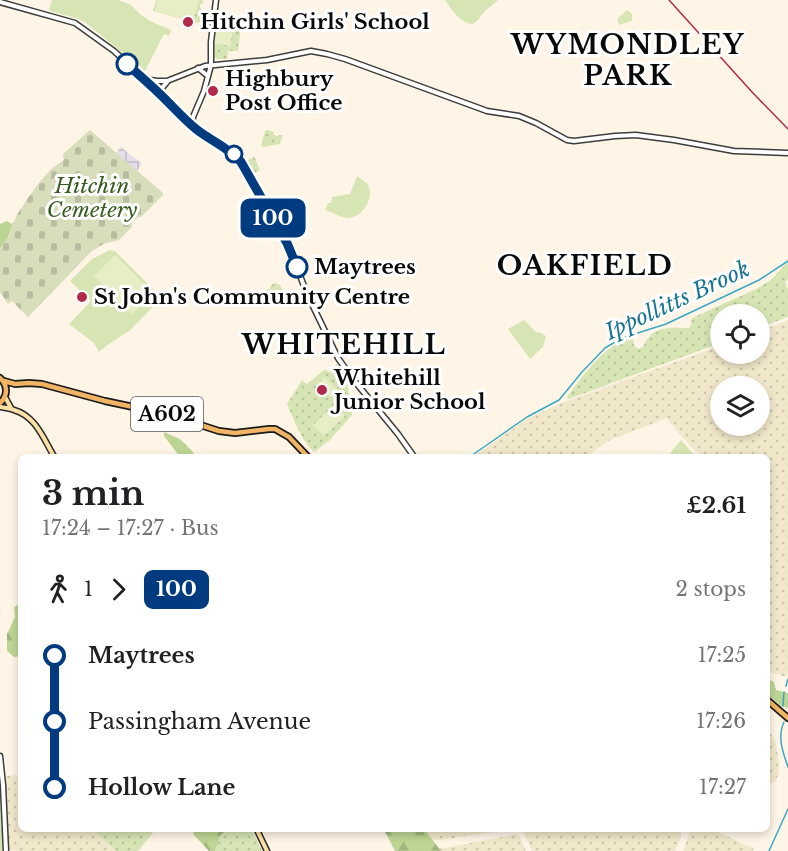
<!DOCTYPE html>
<html lang="en">
<head>
<meta charset="utf-8">
<style>
  :root { --surface:#fff; --page:#f6f6f6; --text:#202124; --muted:#757577 }
  body { margin:0; font-family:"Libre Baskerville",serif; background:var(--page); color:var(--text); height:100vh; display:flex; flex-direction:column; font-size:22px; white-space:nowrap }
  * { box-sizing:border-box; margin:0 }
  p { font-size:20px; color:var(--muted) }
  .icon { flex:none; width:33px; height:33px; fill:none; stroke:currentColor; stroke-width:2; stroke-linecap:round; stroke-linejoin:round }
  .map { position:relative; flex:1; overflow:hidden }
  .sheet { position:absolute; left:18px; top:454px; width:752px; height:378px; display:flex; flex-direction:column; background:var(--surface); border-radius:9px; box-shadow:0 3px 9px #0003 }
  .sheet>* { flex:none }
  .badge { padding:0 12px; border-radius:9px; font-size:21px; line-height:39px }
  .buttons { position:absolute; left:710px; top:304px; display:grid; gap:12px }
  .buttons a { display:grid; place-items:center; width:60px; height:60px; border-radius:50%; background:var(--surface); box-shadow:0 3px 9px #0003; font-size:30px }
  .map>.badge { position:absolute; translate:-50% -50%; box-shadow:0 0 0 3px #fff }
  .legs { display:flex; align-items:center; gap:9px; height:66px; padding:0 24px; font-size:20px }
  .legs p { margin-inline-start:auto }
  .summary { display:flex; align-items:center; justify-content:space-between; height:102px; padding:0 24px }
  h1 { font-size:33px; font-weight:700; line-height:45px }
  ul { padding:0 24px; list-style:none }
  li { display:flex; align-items:center; gap:21px; height:66px; font-size:22px }
  li i { display:grid; place-items:center; width:9px; height:100%; margin:0 8px; background:currentColor }
  li i::after { content:''; width:15px; height:15px; margin:-8px; border:4px solid; border-radius:50%; background:var(--surface) }
  li p { margin-inline-start:auto }
  li:first-child i { background:linear-gradient(#0000 50%,currentColor 0) }
  li:last-child i { background:linear-gradient(currentColor 50%,#0000 0) }
  .map>svg:first-child { display:block }
</style>
</head>
<body>
<div class="map">
<svg width="788" height="851" viewBox="0 0 788 851">
  <defs>
    <pattern id="industrial-grid" width="8" height="8" patternUnits="userSpaceOnUse" patternTransform="scale(1.5)"><rect width="8" height="8" fill="#e5dde9"/><path d="M0 4h8M4 0v8" fill="none" stroke="#c3bcc6"/></pattern>
    <pattern id="farmland-dots" width="8" height="8" patternUnits="userSpaceOnUse" patternTransform="scale(1.5)"><rect width="8" height="8" fill="#f1e7ca"/><path d="M2 2h.1M6 6h.1" fill="none" stroke="#cdc5ac" stroke-width="1.8" stroke-linecap="round"/></pattern>
    <pattern id="grass-dots" width="8" height="8" patternUnits="userSpaceOnUse" patternTransform="scale(1.5)"><rect width="8" height="8" fill="#d7e5b4"/><path d="M2 2h.1M6 6h.1" fill="none" stroke="#b7c399" stroke-width="1.8" stroke-linecap="round"/></pattern>
    <pattern id="forest-firs" width="22" height="20" patternUnits="userSpaceOnUse" patternTransform="scale(1.5)"><rect width="22" height="20" fill="#bdd594"/><path d="M5 1l3.5 6h-7zM16 11l3.5 6h-7z" fill="#a1b67e"/></pattern>
    <pattern id="cemetery-stones" width="16" height="16" patternUnits="userSpaceOnUse" patternTransform="scale(1.5)"><rect width="16" height="16" fill="#d8ddbc"/><path d="M2 7V4a2 2 0 0 1 4 0v3zM10 15v-3a2 2 0 0 1 4 0v3z" fill="#b8bca0"/></pattern>
  </defs>
  <rect width="100%" height="100%" fill="#fef5e7"/>
  <path fill="url(#industrial-grid)" d="M121 147 142 164 137 171 116 153Z"/>
  <path fill="url(#farmland-dots)" fill-rule="evenodd" d="M788 320V672L786 677 767 671 766 458 701 457 676 430 667 418 608 441 586 457H473L528 418 564 402 720 346V354H759V332ZM720 387H759V426H720Z
    M767 727 776 743 779 766V773L775 782 767 783Z
    M21 775V830H93L116 851H14L9 849 5 776Z
    M425 830H506L441 840H433Z
    M523 830H682L679 843 675 851H532Z
    M689 830H714L754 849 753 851H683L689 835Z
    M518 834 526 851H441L439 849Z"/>
  <path fill="url(#grass-dots)" d="M156 0H202L204 3 200 4 201 17 203 19V21L197 23 153 11Z
    M217 13 242 17 238 51H228L227 59H217L213 57V43L230 45 233 28 215 25Z
    M267 130 274 132V135L278 136 280 135H283L280 144 263 147 261 146 265 131Z
    M254 156 260 170 253 174 248 165V160Z
    M788 262V279L785 282 788 290V317L759 328V315H720V343L569 399 567 397C585 373 603 346 633 336L634 346 639 349C645 346 644 343 648 338 658 325 675 328 689 328L691 324 692 318 756 289 771 280Z
    M275 283 280 285 283 292 272 299 264 297 263 291 270 289V286Z
    M337 364 347 379 352 415 330 440 314 452C301 440 294 420 287 404L302 380 307 384 324 370H326L329 372Z
    M0 771 5 851H0Z
    M93 830H147L153 833 138 851H116Z
    M226 830H252L262 851H215L220 836Z"/>
  <path fill="url(#forest-firs)" d="M7 221 12 224C11 234 7 240 0 248V224Z
    M164 432 180 439 194 453 188 457H180L164 436Z
    M21 604V656L14 657 7 651V634L15 617 14 607Z
    M766 678 774 682 776 690 788 693V708L781 706 767 694Z
    M193 830H226L220 836 215 851H209L194 835Z
    M384 830H425L441 851H395Z"/>
  <path fill="url(#cemetery-stones)" d="M90 130 163 193V195L141 217H138L132 223V227L119 240 103 244 91 252 28 317 12 301 8 304 0 292V248L10 235 12 224 15 220 16 216C30 196 43 172 64 160L63 154Z"/>
  <path fill="#d7e5b4" d="M52 0H118L131 5 140 14 150 21 171 30 169 36 164 34 144 73 131 60 85 22 76 18 50 11 49 9Z
    M445 0H498L485 11 478 20 473 24C460 23 452 10 445 0Z
    M627 10 632 14V21L619 25 617 19Z
    M357 176C360 178 366 182 368 185 375 198 362 218 348 218 341 218 332 212 325 210L328 203H331L332 197 350 194Z
    M110 250 115 251 162 298 133 327 132 329 106 346 99 352 94 343 69 324 91 301 70 281 92 259Z
    M524 320 536 332 541 333 546 336 543 347 530 359 508 329Z
    M681 440 696 457H667Z"/>
  <path fill="#e7edc5" d="M157 0H199L193 22 155 11Z
    M215 25 233 28 230 46 213 43Z
    M115 255 153 293 132 314 94 276Z
    M324 377 337 390 330 397 317 384Z
    M334 405 345 416 324 436 313 425Z"/>
  <g fill="none" stroke-linecap="round" stroke-linejoin="round">
    <path stroke="#3aa8c5" stroke-width="1.5" d="M468 458 527 417 559 400 582 372 605 348 622 338 666 324 759 280 788 261
      M786 686 788 679
      M783 706 784 692
      M784 722C777 737 783 753 788 767
      M769 851 788 809"/>
    <g stroke="#3d3d3d" stroke-width="7">
      <path id="tertiary" d="M0 2 75 23 114 51 144 79 153 89 162 96 190 124 234 153 241 162 254 182 287 243 308 296 338 358 352 378 398 434 415 458
        M198 68 208 76
        M144 79 157 81H167L205 66 267 60 311 51 327 54 345 59 487 111 519 116 536 123 567 140 574 141 615 136 636 135 674 140 734 151 788 153
        M162 96V88L167 82
        M192 126 193 117 204 91 211 65V42L216 0
        M0 756 3 785 6 851"/>
    </g>
    <g stroke="#2c2c2c" stroke-width="7">
      <path id="secondary" d="M5 397 11 408
        M0 407C5 408 10 408 14 410 36 416 44 440 55 458
        M257 830 267 851"/>
    </g>
    <g stroke="#1b1b1b" stroke-width="8">
      <path id="primary" d="M0 378C8 385 8 396 0 403
        M4 381 15 384 29 383 42 384 105 401 166 414 219 431 235 433 269 429H275L289 437 309 458
        M766 699 788 718"/>
    </g>
    <use href="#tertiary" stroke="#fff" stroke-width="4"/>
    <use href="#secondary" stroke="#fbe1a5" stroke-width="4"/>
    <use href="#primary" stroke="#f1b464" stroke-width="4.5"/>
    <path stroke="#b12a4a" stroke-width="1.5" d="M669 0 752 92 788 129"/>
  </g>
  <g fill="none" stroke-linecap="round" stroke-linejoin="round">
    <g stroke="#fff" stroke-width="14">
      <path id="line-1" d="M127 64C140 76 153 87 165 99 175 109 185 120 196 129 211 141 228 147 241 162L287 243 297 267"/>
    </g>
    <use href="#line-1" stroke="#003b80" stroke-width="9"/>
  </g>
  <g fill="#b12a4a" stroke="#fff" stroke-width="2">
    <circle cx="188" cy="22" r="6"/>
    <circle cx="213" cy="91" r="6"/>
    <circle cx="82" cy="297" r="6"/>
    <circle cx="322" cy="390" r="6"/>
  </g>
  <g fill="#fff" stroke="#003b80" stroke-width="3">
    <circle cx="127" cy="64" r="10"/>
    <circle cx="234" cy="154" r="8"/>
    <circle cx="297" cy="267" r="10"/>
  </g>
  <g text-anchor="middle" stroke-width="6" stroke-linejoin="round" paint-order="stroke">
    <rect fill="#fff" stroke="#545454" stroke-width="1.5" x="131" y="397" width="72" height="34" rx="4.5"/>
    <g font-size="20" font-weight="bold" fill="#0a0a0a">
      <text x="167" y="421">A602</text>
    </g>
    <g font-size="21" font-weight="bold" fill="#0a0a0a" stroke="#fff" text-anchor="start">
      <text x="200" y="29">Hitchin Girls' School</text>
      <text x="225" y="86">Highbury<tspan x="225" dy="24">Post Office</tspan></text>
      <text x="94" y="304">St John's Community Centre</text>
      <text x="334" y="385">Whitehill<tspan x="334" dy="24">Junior School</tspan></text>
    </g>
    <g font-size="21" font-style="italic" fill="#375c1f" stroke="#fff">
      <text x="92" y="193">Hitchin<tspan x="92" dy="24">Cemetery</tspan></text>
    </g>
    <g font-size="21" font-weight="bold" fill="#0a0a0a" stroke="#fff" text-anchor="start">
      <text x="314" y="274">Maytrees</text>
    </g>
    <g font-size="22" font-style="italic" fill="#1b7593" stroke="#fff">
      <text transform="translate(677 300) rotate(-25)" y="8">Ippollitts Brook</text>
    </g>
    <g font-size="27" font-weight="bold" letter-spacing="1.5" fill="#0a0a0a" stroke="#fff">
      <text x="628" y="54">WYMONDLEY<tspan x="628" dy="31">PARK</tspan></text>
      <text x="585" y="275">OAKFIELD</text>
      <text x="344" y="354">WHITEHILL</text>
    </g>
  </g>
</svg>
<div class="buttons">
<a><svg class="icon" aria-label="locate" viewBox="0 0 24 24"><circle cx="12" cy="12" r="6"/><path d="M12 2v4M12 18v4M2 12h4M18 12h4"/></svg></a>
<a><svg class="icon" aria-label="layers" viewBox="0 0 24 24"><path d="M12 4l9 5-9 5-9-5zM3 14l9 5 9-5"/></svg></a>
</div>
<b class="badge" style="left:273px;top:218px;background:#003b80;color:#fff">100</b>
<section class="sheet">
<div class="summary"><div><h1>3 min</h1><p>17:24 – 17:27 · Bus</p></div><b>£2.61</b></div>
<div class="legs"><svg class="icon" aria-label="walk" viewBox="0 0 24 24"><circle cx="13" cy="4" r="2"/><path d="M13 8l-2 6 4 7M11 14l-3 7M7 12l3-4h3l4 4"/></svg>1<svg class="icon" aria-label="forward" viewBox="0 0 24 24"><path d="M9 5l7 7-7 7"/></svg><b class="badge" style="background:#003b80;color:#fff">100</b><p>2 stops</p></div>
<ul>
<li><i style="color:#003b80"></i><b>Maytrees</b><p>17:25</p></li>
<li><i style="color:#003b80"></i><span>Passingham Avenue</span><p>17:26</p></li>
<li><i style="color:#003b80"></i><b>Hollow Lane</b><p>17:27</p></li>
</ul>
</section>
</div>
</body>
</html>
